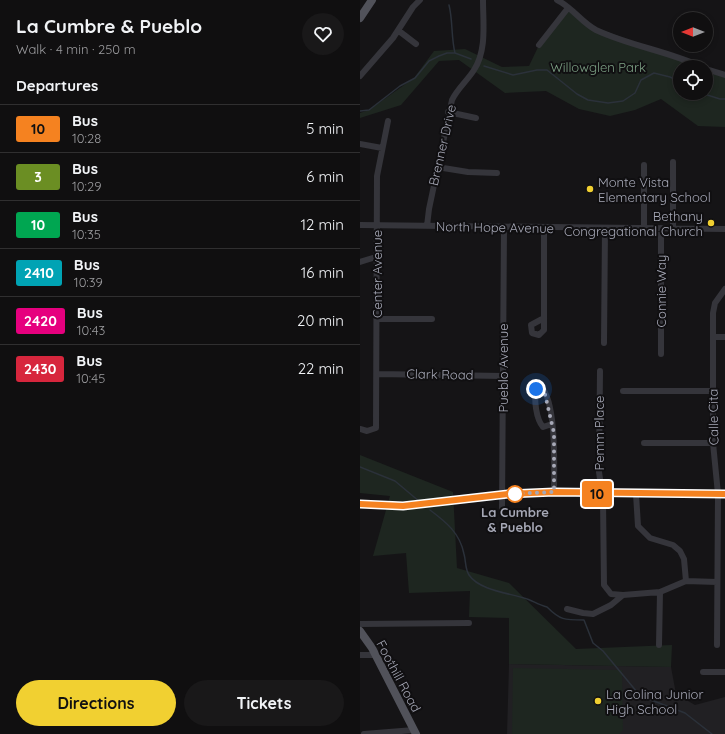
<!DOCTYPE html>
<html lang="en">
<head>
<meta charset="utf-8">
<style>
  :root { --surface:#100f10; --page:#191819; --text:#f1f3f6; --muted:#9c9c9f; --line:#302f30; --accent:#f1d031 }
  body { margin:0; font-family:Quicksand,sans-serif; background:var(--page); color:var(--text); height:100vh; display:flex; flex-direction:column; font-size:15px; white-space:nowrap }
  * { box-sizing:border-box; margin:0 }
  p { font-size:13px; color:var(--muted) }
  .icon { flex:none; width:22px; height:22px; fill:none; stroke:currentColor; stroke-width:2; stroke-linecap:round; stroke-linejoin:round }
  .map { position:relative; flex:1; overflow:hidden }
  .side { display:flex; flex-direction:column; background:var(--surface); width:360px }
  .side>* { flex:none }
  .badge { padding:0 8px; border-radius:3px; font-size:14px; line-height:26px }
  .needle { width:26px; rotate:270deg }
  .fabs { position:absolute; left:313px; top:12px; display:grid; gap:8px }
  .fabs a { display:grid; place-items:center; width:40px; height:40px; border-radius:50%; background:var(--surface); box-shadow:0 2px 6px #0003,0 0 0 1px var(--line); font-size:20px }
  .you { position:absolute; width:20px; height:20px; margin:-10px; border:3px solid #fff; border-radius:50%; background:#1a73e8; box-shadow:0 0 0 6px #1a73e833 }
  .map>.badge { position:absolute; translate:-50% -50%; box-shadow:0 0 0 2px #fff }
  h2 { padding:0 16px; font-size:15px; line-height:36px }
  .round { display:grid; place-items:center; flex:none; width:42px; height:42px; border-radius:21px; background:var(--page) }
  .head { display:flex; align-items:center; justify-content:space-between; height:68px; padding:0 16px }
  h1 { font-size:19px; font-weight:700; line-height:30px }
  .cta { display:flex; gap:8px; margin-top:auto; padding:8px 16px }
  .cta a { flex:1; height:46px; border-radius:24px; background:var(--accent); color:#111; font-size:16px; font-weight:700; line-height:46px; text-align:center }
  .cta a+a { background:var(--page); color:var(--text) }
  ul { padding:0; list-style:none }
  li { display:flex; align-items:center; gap:12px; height:48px; padding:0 16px; border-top:1px solid var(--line) }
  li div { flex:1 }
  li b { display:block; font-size:15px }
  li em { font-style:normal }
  li .badge { min-width:44px; font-weight:700; text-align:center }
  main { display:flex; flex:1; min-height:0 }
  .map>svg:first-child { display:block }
</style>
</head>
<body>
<main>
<section class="side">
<div class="head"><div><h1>La Cumbre &amp; Pueblo</h1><p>Walk · 4 min · 250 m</p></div><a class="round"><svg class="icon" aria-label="heart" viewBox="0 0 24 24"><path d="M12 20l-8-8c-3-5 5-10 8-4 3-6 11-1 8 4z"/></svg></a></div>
<h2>Departures</h2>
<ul>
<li><span class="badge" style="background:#f58220;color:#111">10</span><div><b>Bus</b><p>10:28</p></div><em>5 min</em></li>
<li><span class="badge" style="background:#6b8e23;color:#fff">3</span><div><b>Bus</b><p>10:29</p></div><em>6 min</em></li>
<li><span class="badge" style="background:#00a651;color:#fff">10</span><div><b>Bus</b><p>10:35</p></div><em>12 min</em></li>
<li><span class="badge" style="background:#00a3b4;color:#fff">2410</span><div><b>Bus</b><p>10:39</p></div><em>16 min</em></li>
<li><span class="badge" style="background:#e6007e;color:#fff">2420</span><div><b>Bus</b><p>10:43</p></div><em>20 min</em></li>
<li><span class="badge" style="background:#d7263d;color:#fff">2430</span><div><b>Bus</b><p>10:45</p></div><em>22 min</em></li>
</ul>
<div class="cta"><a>Directions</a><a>Tickets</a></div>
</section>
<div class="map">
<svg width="365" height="734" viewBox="0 0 365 734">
  <rect width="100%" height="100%" fill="#151416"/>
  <path fill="#212023" d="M149 664 311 667 316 694 335 705 365 697V734H147Z"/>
  <path fill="#1e2620" d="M208 8 226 24 342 67H320V93H346V69L365 75V127L338 126 301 99 275 110 250 116 219 109 186 91 145 93 99 60 79 61 41 105 0 118V113L9 110 54 78 74 51 105 49 142 67 169 66 179 45Z
    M0 455 93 492 97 568 149 583 216 649 312 645 311 667 149 664V618L109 617 110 591 49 593 46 553 13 556 30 496 0 493Z
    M153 668 262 670 263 730 259 734H152Z"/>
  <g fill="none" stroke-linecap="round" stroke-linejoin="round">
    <path stroke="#2b313a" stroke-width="1.5" d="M89 5C93 21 91 37 95 53
      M124 66 153 75 177 70H187L217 94 228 100 248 103 263 101 275 93 281 80 294 73 310 77 320 82
      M341 93 360 99H365
      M0 111 9 110 40 86 55 78 69 61 79 56 87 53H95L111 59
      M0 467 35 481 60 502
      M70 510C86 522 100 533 104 554 106 561 105 569 109 575 119 590 148 593 164 598 172 600 178 605 187 607 200 620 204 620 224 620L233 643 243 651 277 692 286 698 325 713 352 734"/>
    <path stroke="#35353b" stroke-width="6" d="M197 0C212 7 221 22 236 30 270 46 308 51 342 67
      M39 31 56 44
      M179 45 208 8
      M346 69 365 75
      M0 76 33 38 53 7 60 0
      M88 112 116 118
      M0 144 22 148
      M284 165V228
      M77 167 108 172 137 173
      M0 225 365 229
      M67 226 69 209 92 100C97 89 107 81 114 70 127 50 123 23 123 0
      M184 227V330L179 335 172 333 171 325 184 318
      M301 228V354
      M313 228V162
      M0 262 16 257
      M17 319H72
      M353 337H365
      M244 343 245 228
      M240 371 239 472 243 499 244 585 251 594 263 595
      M17 374 143 376
      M263 391H353
      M192 424 183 427C176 419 174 400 176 389L181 387C197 402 194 470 194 492
      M0 429 7 431 16 428 17 176 28 121
      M284 443H353
      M276 494 278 526 290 538 313 545 320 551 324 559 326 581
      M0 503C52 510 100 497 152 494 223 491 294 496 365 494
      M142 509 144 227
      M207 609 223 613 233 614 251 605 263 595 300 592 326 581 357 582
      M0 624 109 623
      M299 645 300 592
      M357 645 358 494 353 443V313L355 303 365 289
      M0 655H15
      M343 672H365
      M4 734 54 730"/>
    <path stroke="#51525a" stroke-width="8" d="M0 18 12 0
      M0 631 12 648 56 734"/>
  </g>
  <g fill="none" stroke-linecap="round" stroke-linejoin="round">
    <g stroke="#fff" stroke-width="9">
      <path id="line" d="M0 504 43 506 148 494 194 492 365 494"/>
    </g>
    <use href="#line" stroke="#f58220" stroke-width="6"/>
    <path stroke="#a6a8b6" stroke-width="4" stroke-dasharray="0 7.2" d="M155 494H148L194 492V433L184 390 181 387 176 389"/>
  </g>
  <g fill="#f1d031" stroke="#100f11" stroke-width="1.5">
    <circle cx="230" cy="189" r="4"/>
    <circle cx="351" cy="223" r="4"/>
    <circle cx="238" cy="701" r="4"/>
  </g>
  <circle fill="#fff" stroke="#f58220" stroke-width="2" cx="155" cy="494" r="8"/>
  <g text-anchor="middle" stroke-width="4" stroke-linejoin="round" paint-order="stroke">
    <g font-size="13" fill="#7da185" stroke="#100f11">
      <text x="238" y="72">Willowglen Park</text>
    </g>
    <g font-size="13" fill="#a6a8b6" stroke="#100f11">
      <text transform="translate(82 145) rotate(-77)" y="5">Brenner Drive</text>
      <text transform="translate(135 227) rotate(1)" y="5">North Hope Avenue</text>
      <text transform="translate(17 274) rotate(-90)" y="5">Center Avenue</text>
      <text transform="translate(301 291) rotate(-90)" y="5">Connie Way</text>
      <text transform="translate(143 368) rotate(-90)" y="5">Pueblo Avenue</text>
      <text transform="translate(80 374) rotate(1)" y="5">Clark Road</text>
      <text transform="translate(353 417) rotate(-91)" y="5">Calle Cita</text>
      <text transform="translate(239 433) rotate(-90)" y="5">Pemm Place</text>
      <text transform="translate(39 676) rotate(62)" y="5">Foothill Road</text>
    </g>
    <g font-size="13" fill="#a6a8b6" stroke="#100f11" text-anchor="start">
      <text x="238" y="187">Monte Vista<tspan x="238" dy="15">Elementary School</tspan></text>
      <text x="343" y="221" text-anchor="end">Bethany<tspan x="343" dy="15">Congregational Church</tspan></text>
      <text x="246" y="699">La Colina Junior<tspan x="246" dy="15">High School</tspan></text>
    </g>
    <g font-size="13" font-weight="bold" fill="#a6a8b6" stroke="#100f11">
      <text x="155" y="517">La Cumbre<tspan x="155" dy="15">&amp; Pueblo</tspan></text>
    </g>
  </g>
</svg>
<div class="fabs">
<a><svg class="needle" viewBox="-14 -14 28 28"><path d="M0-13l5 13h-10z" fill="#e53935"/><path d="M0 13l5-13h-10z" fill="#9c9c9f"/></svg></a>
<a><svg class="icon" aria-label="locate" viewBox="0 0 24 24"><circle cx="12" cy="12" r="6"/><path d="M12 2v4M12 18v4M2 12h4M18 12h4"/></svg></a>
</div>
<div class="you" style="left:176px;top:389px"></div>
<b class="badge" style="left:237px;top:494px;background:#f58220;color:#111">10</b>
</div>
</main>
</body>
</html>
